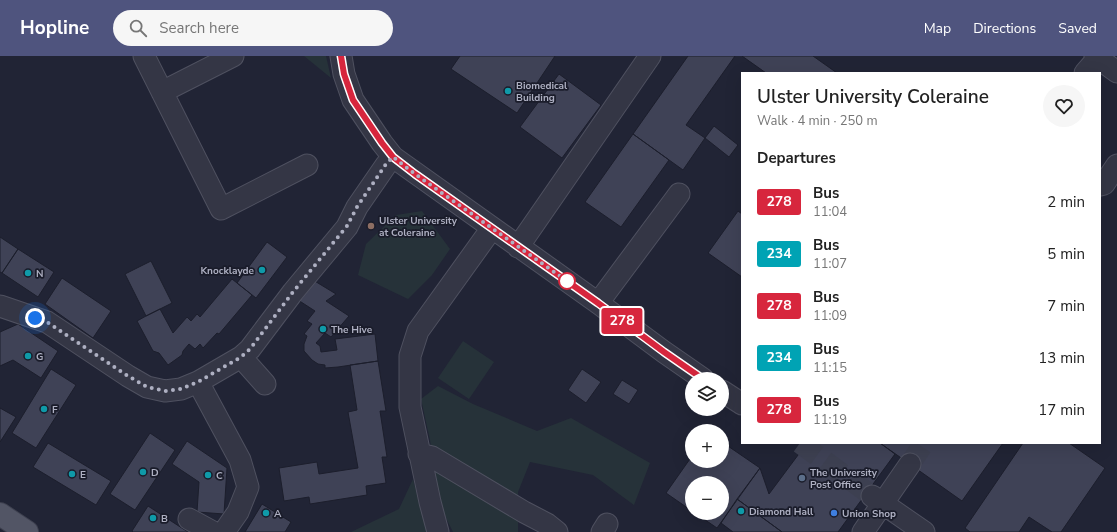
<!DOCTYPE html>
<html lang="en">
<head>
<meta charset="utf-8">
<style>
  :root { --surface:#fff; --page:#f6f6f6; --text:#222; --muted:#767676; --accent:#4f547e }
  body { margin:0; font-family:"Nunito Sans",sans-serif; background:var(--page); color:var(--text); height:100vh; display:flex; flex-direction:column; font-size:15px; white-space:nowrap }
  * { box-sizing:border-box; margin:0 }
  p { font-size:13px; color:var(--muted) }
  .icon { flex:none; width:22px; height:22px; fill:none; stroke:currentColor; stroke-width:2; stroke-linecap:round; stroke-linejoin:round }
  .map { position:relative; flex:1; overflow:hidden }
  .panel { position:absolute; left:741px; top:16px; width:360px; height:372px; display:flex; flex-direction:column; background:var(--surface); border-radius:0px; box-shadow:0 4px 16px #0002 }
  .panel>* { flex:none }
  .badge { padding:0 8px; border-radius:3px; font-size:14px; line-height:26px }
  .fabs { position:absolute; left:685px; top:316px; display:grid; gap:8px }
  .fabs a { display:grid; place-items:center; width:44px; height:44px; border-radius:50%; background:var(--surface); box-shadow:0 4px 16px #0002; font-size:20px }
  .you { position:absolute; width:20px; height:20px; margin:-10px; border:3px solid #fff; border-radius:50%; background:#1a73e8; box-shadow:0 0 0 6px #1a73e833 }
  .map>.badge { position:absolute; translate:-50% -50%; box-shadow:0 0 0 2px #fff }
  h2 { padding:0 16px; font-size:15px; line-height:36px }
  .round { display:grid; place-items:center; flex:none; width:42px; height:42px; border-radius:21px; background:var(--page) }
  .summary { display:flex; align-items:center; justify-content:space-between; height:68px; padding:0 16px }
  h1 { font-size:19px; font-weight:600; line-height:30px }
  ul { padding:0; list-style:none }
  li { display:flex; align-items:center; gap:12px; height:52px; padding:0 16px }
  li div { flex:1 }
  li b { display:block; font-size:15px }
  li em { font-style:normal }
  li .badge { min-width:44px; font-weight:700; text-align:center }
  header { display:flex; align-items:center; gap:24px; box-sizing:border-box; height:56px; padding:0 20px; background:var(--accent); color:#fff }
  header strong { font-size:19px }
  nav { display:flex; gap:22px; margin-inline-start:auto; font-size:14px }
  .search { width:280px; height:36px; background:var(--page); display:flex; align-items:center; gap:10px; box-sizing:border-box; padding:0 14px; border-radius:22px; color:var(--muted); font-size:15px }
  .map>svg:first-child { display:block }
</style>
</head>
<body>
<header>
<strong>Hopline</strong>
<div class="search"><svg class="icon" aria-label="search" viewBox="0 0 24 24"><circle cx="10" cy="10" r="6"/><path d="M15 15l6 6"/></svg>Search here</div>
<nav><a>Map</a><a>Directions</a><a>Saved</a></nav>
</header>
<div class="map">
<svg width="1117" height="476" viewBox="0 0 1117 476">
  <rect width="100%" height="100%" fill="#212435"/>
  <path fill="#263239" d="M304 0H326L331 22Z
    M422 155 450 193 432 219 408 243 358 219 366 188 396 159Z
    M463 285 494 306 469 343 438 322Z
    M438 330 473 348 537 375 571 362 650 407 634 449 593 419 530 406 518 436V476H453L440 450 430 384 421 343Z
    M413 423 427 476H351L399 453Z"/>
  <path fill="#3f4256" stroke="#1c1e2c" d="M460 0H555L517 57 451 13Z
    M688 0H735L686 69 705 82 683 114 633 78Z
    M742 0H813L837 17H766Z
    M559 18 601 49 562 102 520 71Z
    M714 70 738 89 729 101 705 82Z
    M633 78 669 104 621 171 585 146Z
    M738 155 742 158V221L708 197Z
    M0 181 18 193 2 217 0 216Z
    M267 186 287 201 256 242 237 227Z
    M18 193 54 216 38 241 2 217Z
    M151 205 172 247 146 260 125 218Z
    M62 222 111 255 93 282 45 248Z
    M232 223 252 239 219 278 217 277 203 292 200 288 195 293 189 288 183 295 182 299 168 309 159 297 153 295 137 265 146 260 160 253 173 277 187 261 191 265 197 258 200 261Z
    M313 224 336 238 326 245 349 260 331 281 325 277 316 287 320 290 321 296 337 294 335 283 375 278 378 305 338 311 325 312V309L318 308 312 304 304 295V288L307 280 304 278 312 268 307 265 315 255 298 244Z
    M18 268 58 295 41 322 13 304 0 310V276Z
    M378 305 386 355H380L387 401H382L386 427 366 430 367 439 310 448 309 441 284 445 279 412 317 406 319 418 358 412 348 356 357 354 350 309Z
    M51 313 76 329 36 392 12 377Z
    M582 313 601 326 586 347 568 334Z
    M622 324 638 334 629 348 613 338Z
    M0 352 16 361 0 386Z
    M150 377 175 394 135 454 110 438Z
    M187 385 227 412 224 458 197 456 199 426 172 408Z
    M722 386 760 412 717 472 695 457H722V427H692V455L666 437 692 400V405H722Z
    M48 387 111 425 96 449 33 411Z
    M807 387H880L895 398 838 476H782L737 443 760 412 769 438Z
    M880 387H1003L962 445Z
    M1023 387H1069L1105 412 1061 476H1052L1029 461 1019 476H970L965 472Z
    M737 443 782 476H733L721 467Z
    M262 448 291 466 285 476H245Z
    M148 450 188 476H133L132 475Z"/>
  <g fill="none" stroke-linecap="round" stroke-linejoin="round">
    <path stroke="#3d4051" stroke-width="21" stroke-dasharray="21 10" stroke-linecap="butt" d="M800 387 871 439
      M910 408 924 387"/>
    <g stroke="#4f5160" stroke-width="23">
      <path id="minor" d="M144 0 221 153 307 109
        M341 0 344 18 353 44 382 87 393 101 598 247 664 296 703 323
        M1095 0 1117 16
        M1085 17 1098 2
        M162 36 233 0
        M1100 129 1104 128 1117 109
        M518 191 650 0
        M598 247 679 138
        M0 250 47 266 128 320 147 331 165 335 181 333 198 326 241 301 250 293 293 236 347 171 357 151 386 109 393 101
        M241 301 265 328
        M198 326 240 404 248 431 238 456 224 476
        M722 335 742 348
        M419 398 432 401 524 456 547 468 557 476
        M872 440 924 476
        M189 463 213 476
        M438 476 430 446 410 351V300L418 275 492 172
        M602 476 607 468
        M863 476 910 408"/>
    </g>
    <g stroke="#3e404f" stroke-width="24">
      <path id="major" d="M0 458 27 476"/>
    </g>
    <use href="#minor" stroke="#343645" stroke-width="21"/>
    <use href="#major" stroke="#525565" stroke-width="22"/>
  </g>
  <g fill="none" stroke-linecap="round" stroke-linejoin="round">
    <g stroke="#fff" stroke-width="9">
      <path id="line" d="M341 0 344 18 353 44 382 87 393 101 415 118 598 247 664 296 703 323"/>
    </g>
    <use href="#line" stroke="#d7263d" stroke-width="6"/>
    <path stroke="#aeb0c2" stroke-width="4" stroke-dasharray="0 7.2" d="M35 262 47 266 128 320 147 331 165 335 181 333 198 326 241 301 250 293 293 236 347 170 357 151 386 108 393 101 415 118 567 225"/>
  </g>
  <g fill="#0f9aa8" stroke="#1a1c2a" stroke-width="1.5">
    <circle cx="508" cy="35" r="4"/>
    <circle cx="262" cy="214" r="4"/>
    <circle cx="28" cy="217" r="4"/>
    <circle cx="323" cy="273" r="4"/>
    <circle cx="28" cy="300" r="4"/>
    <circle cx="44" cy="353" r="4"/>
    <circle cx="143" cy="416" r="4"/>
    <circle cx="72" cy="418" r="4"/>
    <circle cx="208" cy="419" r="4"/>
    <circle cx="741" cy="455" r="4"/>
    <circle cx="266" cy="457" r="4"/>
    <circle cx="153" cy="462" r="4"/>
  </g>
  <circle fill="#8d6e63" stroke="#1a1c2a" stroke-width="1.5" cx="371" cy="170" r="4"/>
  <circle fill="#fff" stroke="#d7263d" stroke-width="2" cx="567" cy="225" r="8"/>
  <circle fill="#5c6f8a" stroke="#1a1c2a" stroke-width="1.5" cx="802" cy="422" r="4"/>
  <circle fill="#3f7fe0" stroke="#1a1c2a" stroke-width="1.5" cx="834" cy="457" r="4"/>
  <g text-anchor="middle" stroke-width="3.5" stroke-linejoin="round" paint-order="stroke">
    <g font-size="10" font-weight="bold" fill="#aeb0c2" stroke="#1a1c2a" text-anchor="start">
      <text x="516" y="33">Biomedical<tspan x="516" dy="12">Building</tspan></text>
      <text x="379" y="168">Ulster University<tspan x="379" dy="12">at Coleraine</tspan></text>
      <text x="254" y="218" text-anchor="end">Knocklayde</text>
      <text x="36" y="221">N</text>
      <text x="331" y="277">The Hive</text>
      <text x="36" y="304">G</text>
      <text x="52" y="357">F</text>
      <text x="151" y="420">D</text>
      <text x="810" y="420">The University<tspan x="810" dy="12">Post Office</tspan></text>
      <text x="80" y="422">E</text>
      <text x="216" y="423">C</text>
      <text x="749" y="459">Diamond Hall</text>
      <text x="274" y="461">A</text>
      <text x="842" y="461">Union Shop</text>
      <text x="161" y="466">B</text>
    </g>
  </g>
</svg>
<div class="fabs">
<a><svg class="icon" aria-label="layers" viewBox="0 0 24 24"><path d="M12 4l9 5-9 5-9-5zM3 14l9 5 9-5"/></svg></a>
<a>+</a>
<a>−</a>
</div>
<div class="you" style="left:35px;top:262px"></div>
<b class="badge" style="left:622px;top:265px;background:#d7263d;color:#fff">278</b>
<section class="panel">
<div class="summary"><div><h1>Ulster University Coleraine</h1><p>Walk · 4 min · 250 m</p></div><a class="round"><svg class="icon" aria-label="heart" viewBox="0 0 24 24"><path d="M12 20l-8-8c-3-5 5-10 8-4 3-6 11-1 8 4z"/></svg></a></div>
<h2>Departures</h2>
<ul>
<li><span class="badge" style="background:#d7263d;color:#fff">278</span><div><b>Bus</b><p>11:04</p></div><em>2 min</em></li>
<li><span class="badge" style="background:#00a3b4;color:#fff">234</span><div><b>Bus</b><p>11:07</p></div><em>5 min</em></li>
<li><span class="badge" style="background:#d7263d;color:#fff">278</span><div><b>Bus</b><p>11:09</p></div><em>7 min</em></li>
<li><span class="badge" style="background:#00a3b4;color:#fff">234</span><div><b>Bus</b><p>11:15</p></div><em>13 min</em></li>
<li><span class="badge" style="background:#d7263d;color:#fff">278</span><div><b>Bus</b><p>11:19</p></div><em>17 min</em></li>
</ul>
</section>
</div>
</body>
</html>
